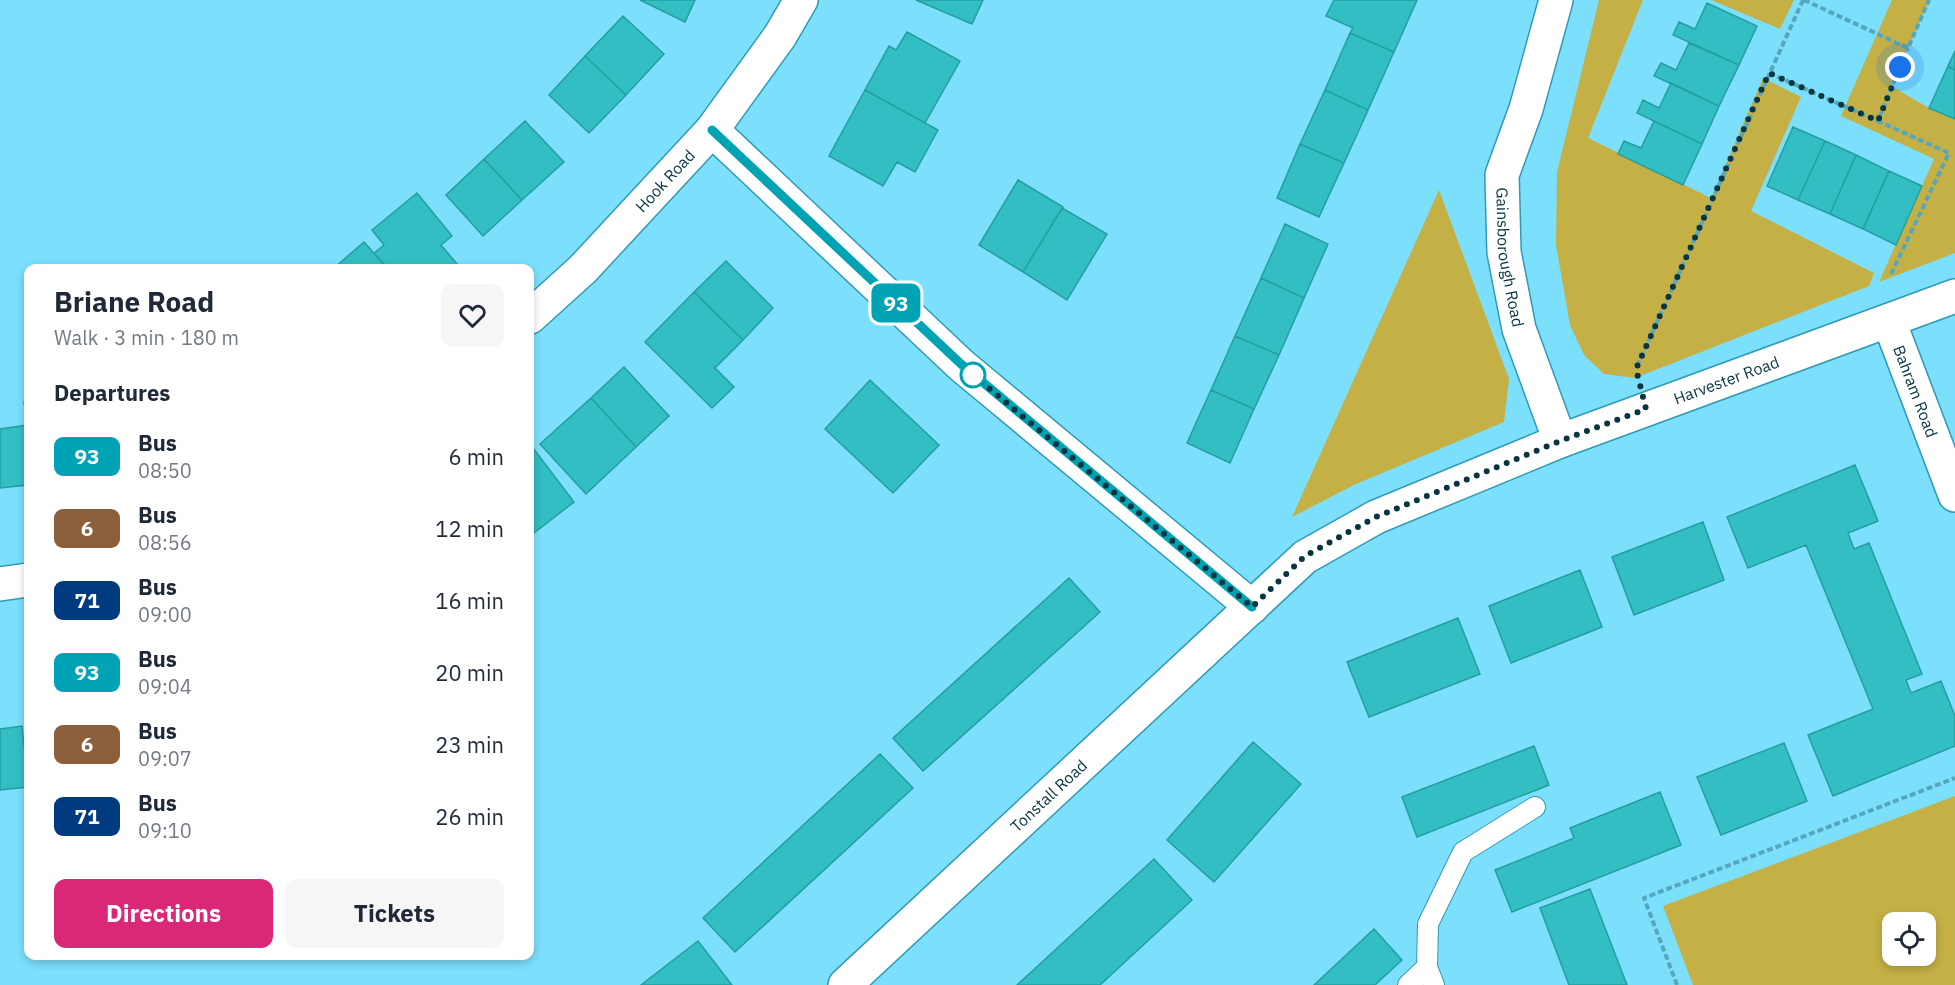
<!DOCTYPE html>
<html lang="en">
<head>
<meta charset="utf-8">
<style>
  :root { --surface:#fff; --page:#f6f6f7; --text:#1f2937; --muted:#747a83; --accent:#db2777 }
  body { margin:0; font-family:"IBM Plex Sans",sans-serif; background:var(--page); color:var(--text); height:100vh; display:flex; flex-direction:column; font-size:22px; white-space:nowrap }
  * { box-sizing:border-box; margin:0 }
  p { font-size:20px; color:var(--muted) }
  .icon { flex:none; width:33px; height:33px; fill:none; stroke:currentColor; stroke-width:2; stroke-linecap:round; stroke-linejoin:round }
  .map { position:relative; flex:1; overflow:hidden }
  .details { position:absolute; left:24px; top:264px; width:510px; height:696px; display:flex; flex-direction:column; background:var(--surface); border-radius:12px; box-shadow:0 3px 9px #0003 }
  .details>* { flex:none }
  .badge { padding:0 12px; border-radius:9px; font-size:21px; line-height:39px }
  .fabs { position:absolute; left:1882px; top:912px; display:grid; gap:12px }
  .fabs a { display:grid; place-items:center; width:54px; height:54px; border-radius:12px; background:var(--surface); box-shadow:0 3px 9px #0003; font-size:30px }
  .you { position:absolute; width:30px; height:30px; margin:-15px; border:4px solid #fff; border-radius:50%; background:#1a73e8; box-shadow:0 0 0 9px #1a73e833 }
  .map>.badge { position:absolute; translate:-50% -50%; box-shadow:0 0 0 3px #fff }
  h2 { padding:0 30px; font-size:22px; line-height:54px }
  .round { display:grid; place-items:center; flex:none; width:63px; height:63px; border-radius:12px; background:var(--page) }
  .overview { display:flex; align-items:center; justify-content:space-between; height:102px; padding:0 30px }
  h1 { font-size:28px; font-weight:700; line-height:45px }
  .action { display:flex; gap:12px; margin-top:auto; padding:12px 30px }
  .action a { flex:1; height:69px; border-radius:12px; background:var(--accent); color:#fff; font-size:24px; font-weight:700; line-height:69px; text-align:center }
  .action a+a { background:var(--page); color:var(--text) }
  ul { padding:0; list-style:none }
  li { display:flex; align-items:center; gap:18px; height:72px; padding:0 30px }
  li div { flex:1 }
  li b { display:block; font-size:22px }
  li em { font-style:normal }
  li .badge { min-width:66px; font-weight:700; text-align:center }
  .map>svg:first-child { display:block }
</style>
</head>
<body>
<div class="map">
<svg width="1955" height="985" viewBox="0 0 1955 985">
  <rect width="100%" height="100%" fill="#7cdffb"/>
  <path fill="#c5b045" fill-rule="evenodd" d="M1599 0H1643L1588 138 1711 198 1763 78 1801 97 1751 211 1874 273 1869 286 1635 378 1604 374 1584 355 1570 325 1556 245 1557 172Z
    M1711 0H1794L1780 29Z
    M1892 0H1930L1891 86 1929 108 1955 119V253L1879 282 1934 159 1841 116Z
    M1439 190 1509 379 1504 422 1356 484 1292 517Z
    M1955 796V985H1693L1663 906ZM1893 922H1926V956H1893Z"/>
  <path fill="#32bec2" stroke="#249ea2" stroke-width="1.5" d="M640 0H695L685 22Z
    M916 0H983L972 24Z
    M1334 0H1417L1394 52 1350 33 1353 28 1326 16Z
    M1707 3 1757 26 1739 65 1673 35 1679 22 1695 29Z
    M623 16 664 54 626 95 585 56Z
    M907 32 960 61 925 123 865 90 889 46 896 50Z
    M1350 33 1394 52 1368 110 1325 90Z
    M1689 43 1739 65 1719 106 1654 76 1661 63 1676 70Z
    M1955 51V70L1948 66Z
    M585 56 626 95 589 133 549 95Z
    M1948 66 1955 70V119L1929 108Z
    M1671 83 1719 106 1702 144 1637 113 1643 100 1659 108Z
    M865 90 938 130 915 172 897 162 883 186 829 156Z
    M1325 90 1368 110 1344 163 1300 144Z
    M525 121 564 162 522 200 484 159Z
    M1654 121 1702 144 1683 185 1618 154 1624 141 1641 148Z
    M1793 127 1825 141 1798 200 1767 186Z
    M1825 141 1856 155 1830 214 1798 200Z
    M1300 144 1344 163 1319 217 1277 198Z
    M1856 155 1889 171 1863 229 1830 214Z
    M484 159 522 200 483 236 446 195Z
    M1889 171 1922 186 1896 245 1863 229Z
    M1018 180 1063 207 1023 272 979 245Z
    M417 193 452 236 441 245 457 264 452 268H387L374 253 384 245 372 230Z
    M1062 208 1107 234 1067 300 1023 272Z
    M1285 224 1328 244 1304 298 1261 278Z
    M364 242 387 268H334Z
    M726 261 773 308 743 340 694 292Z
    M1261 278 1304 298 1279 355 1235 336Z
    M694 292 743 340 715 368 734 387 712 408 645 342Z
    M1235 336 1279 355 1254 409 1211 390Z
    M624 367 669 416 636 447 591 398Z
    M870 380 939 445 893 493 825 429Z
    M1211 390 1254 409 1230 463 1187 443Z
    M591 398 636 447 586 494 540 444Z
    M24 402H28V485L0 488V429L27 425Z
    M533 448 574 502 530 536V451Z
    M1855 465 1878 521 1848 533 1854 549 1869 543 1922 674 1906 680 1911 693 1941 681 1955 716V746L1833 796 1808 735 1873 709 1806 545 1748 568 1727 517Z
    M1703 522 1724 580 1634 615 1612 557Z
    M1580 570 1602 627 1511 663 1489 606Z
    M1069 578 1100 612 923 771 893 738Z
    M1458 618 1480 674 1369 717 1347 662Z
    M22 726 28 787 0 790V729Z
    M1253 742 1301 784 1214 882 1167 840Z
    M1784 743 1807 801 1721 835 1697 777Z
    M1534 746 1549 785 1417 837 1402 797Z
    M880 754 913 788 735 952 703 918Z
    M1660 792 1681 845 1512 912 1495 870 1574 838 1570 828Z
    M1154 859 1192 900 1100 985H1017Z
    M1590 889 1627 985H1569L1540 908Z
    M1374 929 1402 960 1375 985H1314Z
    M698 941 732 985H641Z"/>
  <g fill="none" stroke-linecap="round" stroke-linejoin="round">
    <g stroke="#309ab5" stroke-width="22">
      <path id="lane" d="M1427 967 1434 985
        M1408 985 1427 967 1428 924 1463 852 1535 807"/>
    </g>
    <g stroke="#309ab5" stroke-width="36">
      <g id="street">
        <path id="s1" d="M1556 0 1526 109 1502 175 1504 252 1519 329 1560 441"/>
        <path d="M712 130 961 365 1252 607"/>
        <path id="s2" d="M1889 321 1955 495"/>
        <path id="s3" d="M845 985 1305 557 1376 517 1560 441 1955 296"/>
      </g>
    </g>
    <g stroke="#309ab5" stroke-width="36">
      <g id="secondary">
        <path id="s4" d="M530 317 583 269 712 130 780 36 801 0"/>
        <path d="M0 584 28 580"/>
      </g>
    </g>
    <path stroke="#56a7be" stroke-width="4" stroke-dasharray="6 3" stroke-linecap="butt" d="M1804 0 1908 48 1929 0
      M1769 73 1878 121
      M1891 274 1949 153 1878 121 1908 48
      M1637 366 1803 0
      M1677 985 1644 898 1955 778"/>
    <use href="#lane" stroke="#fff" stroke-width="20"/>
    <use href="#street" stroke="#fff" stroke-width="33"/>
    <use href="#secondary" stroke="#fff" stroke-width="33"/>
  </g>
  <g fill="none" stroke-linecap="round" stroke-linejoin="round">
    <g stroke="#fff" stroke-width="14">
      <path id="line" d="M712 130 961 364 1252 607"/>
    </g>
    <use href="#line" stroke="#00a3b4" stroke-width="9"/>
    <path stroke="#073540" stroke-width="6" stroke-dasharray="0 10.8" d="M973 375 1252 607 1305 556 1376 517 1560 441 1646 409 1636 369 1769 73 1878 121 1900 67"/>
  </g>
  <circle fill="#fff" stroke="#00a3b4" stroke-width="3" cx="973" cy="375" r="12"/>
  <g text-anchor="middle" stroke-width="4.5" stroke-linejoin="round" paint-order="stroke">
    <g font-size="16" fill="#073540" stroke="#afe6f7">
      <text dy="6" stroke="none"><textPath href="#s4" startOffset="192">Hook Road</textPath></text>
      <text dy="6" stroke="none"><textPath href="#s1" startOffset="266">Gainsborough Road</textPath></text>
      <text dy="6" stroke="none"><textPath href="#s3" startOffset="1086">Harvester Road</textPath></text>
      <text dy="6" stroke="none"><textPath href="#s2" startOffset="75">Bahram Road</textPath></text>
      <text dy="6" stroke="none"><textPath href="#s3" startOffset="278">Tonstall Road</textPath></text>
    </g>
  </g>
</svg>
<div class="fabs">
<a><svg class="icon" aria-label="locate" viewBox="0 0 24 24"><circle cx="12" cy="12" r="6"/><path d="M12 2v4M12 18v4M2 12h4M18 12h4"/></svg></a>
</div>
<div class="you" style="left:1900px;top:67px"></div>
<b class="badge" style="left:896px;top:303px;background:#00a3b4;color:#fff">93</b>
<section class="details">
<div class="overview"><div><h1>Briane Road</h1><p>Walk · 3 min · 180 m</p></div><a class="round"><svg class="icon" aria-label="heart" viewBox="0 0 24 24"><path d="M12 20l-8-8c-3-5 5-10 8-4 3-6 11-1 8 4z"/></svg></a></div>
<h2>Departures</h2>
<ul>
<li><span class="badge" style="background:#00a3b4;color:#fff">93</span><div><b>Bus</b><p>08:50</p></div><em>6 min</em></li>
<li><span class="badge" style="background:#8b5e3c;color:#fff">6</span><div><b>Bus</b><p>08:56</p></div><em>12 min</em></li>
<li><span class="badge" style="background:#003b80;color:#fff">71</span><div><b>Bus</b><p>09:00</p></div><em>16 min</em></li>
<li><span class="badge" style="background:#00a3b4;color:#fff">93</span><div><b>Bus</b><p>09:04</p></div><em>20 min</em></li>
<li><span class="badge" style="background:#8b5e3c;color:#fff">6</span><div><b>Bus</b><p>09:07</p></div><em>23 min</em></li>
<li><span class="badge" style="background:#003b80;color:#fff">71</span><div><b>Bus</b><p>09:10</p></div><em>26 min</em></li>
</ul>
<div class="action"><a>Directions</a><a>Tickets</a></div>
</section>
</div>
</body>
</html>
